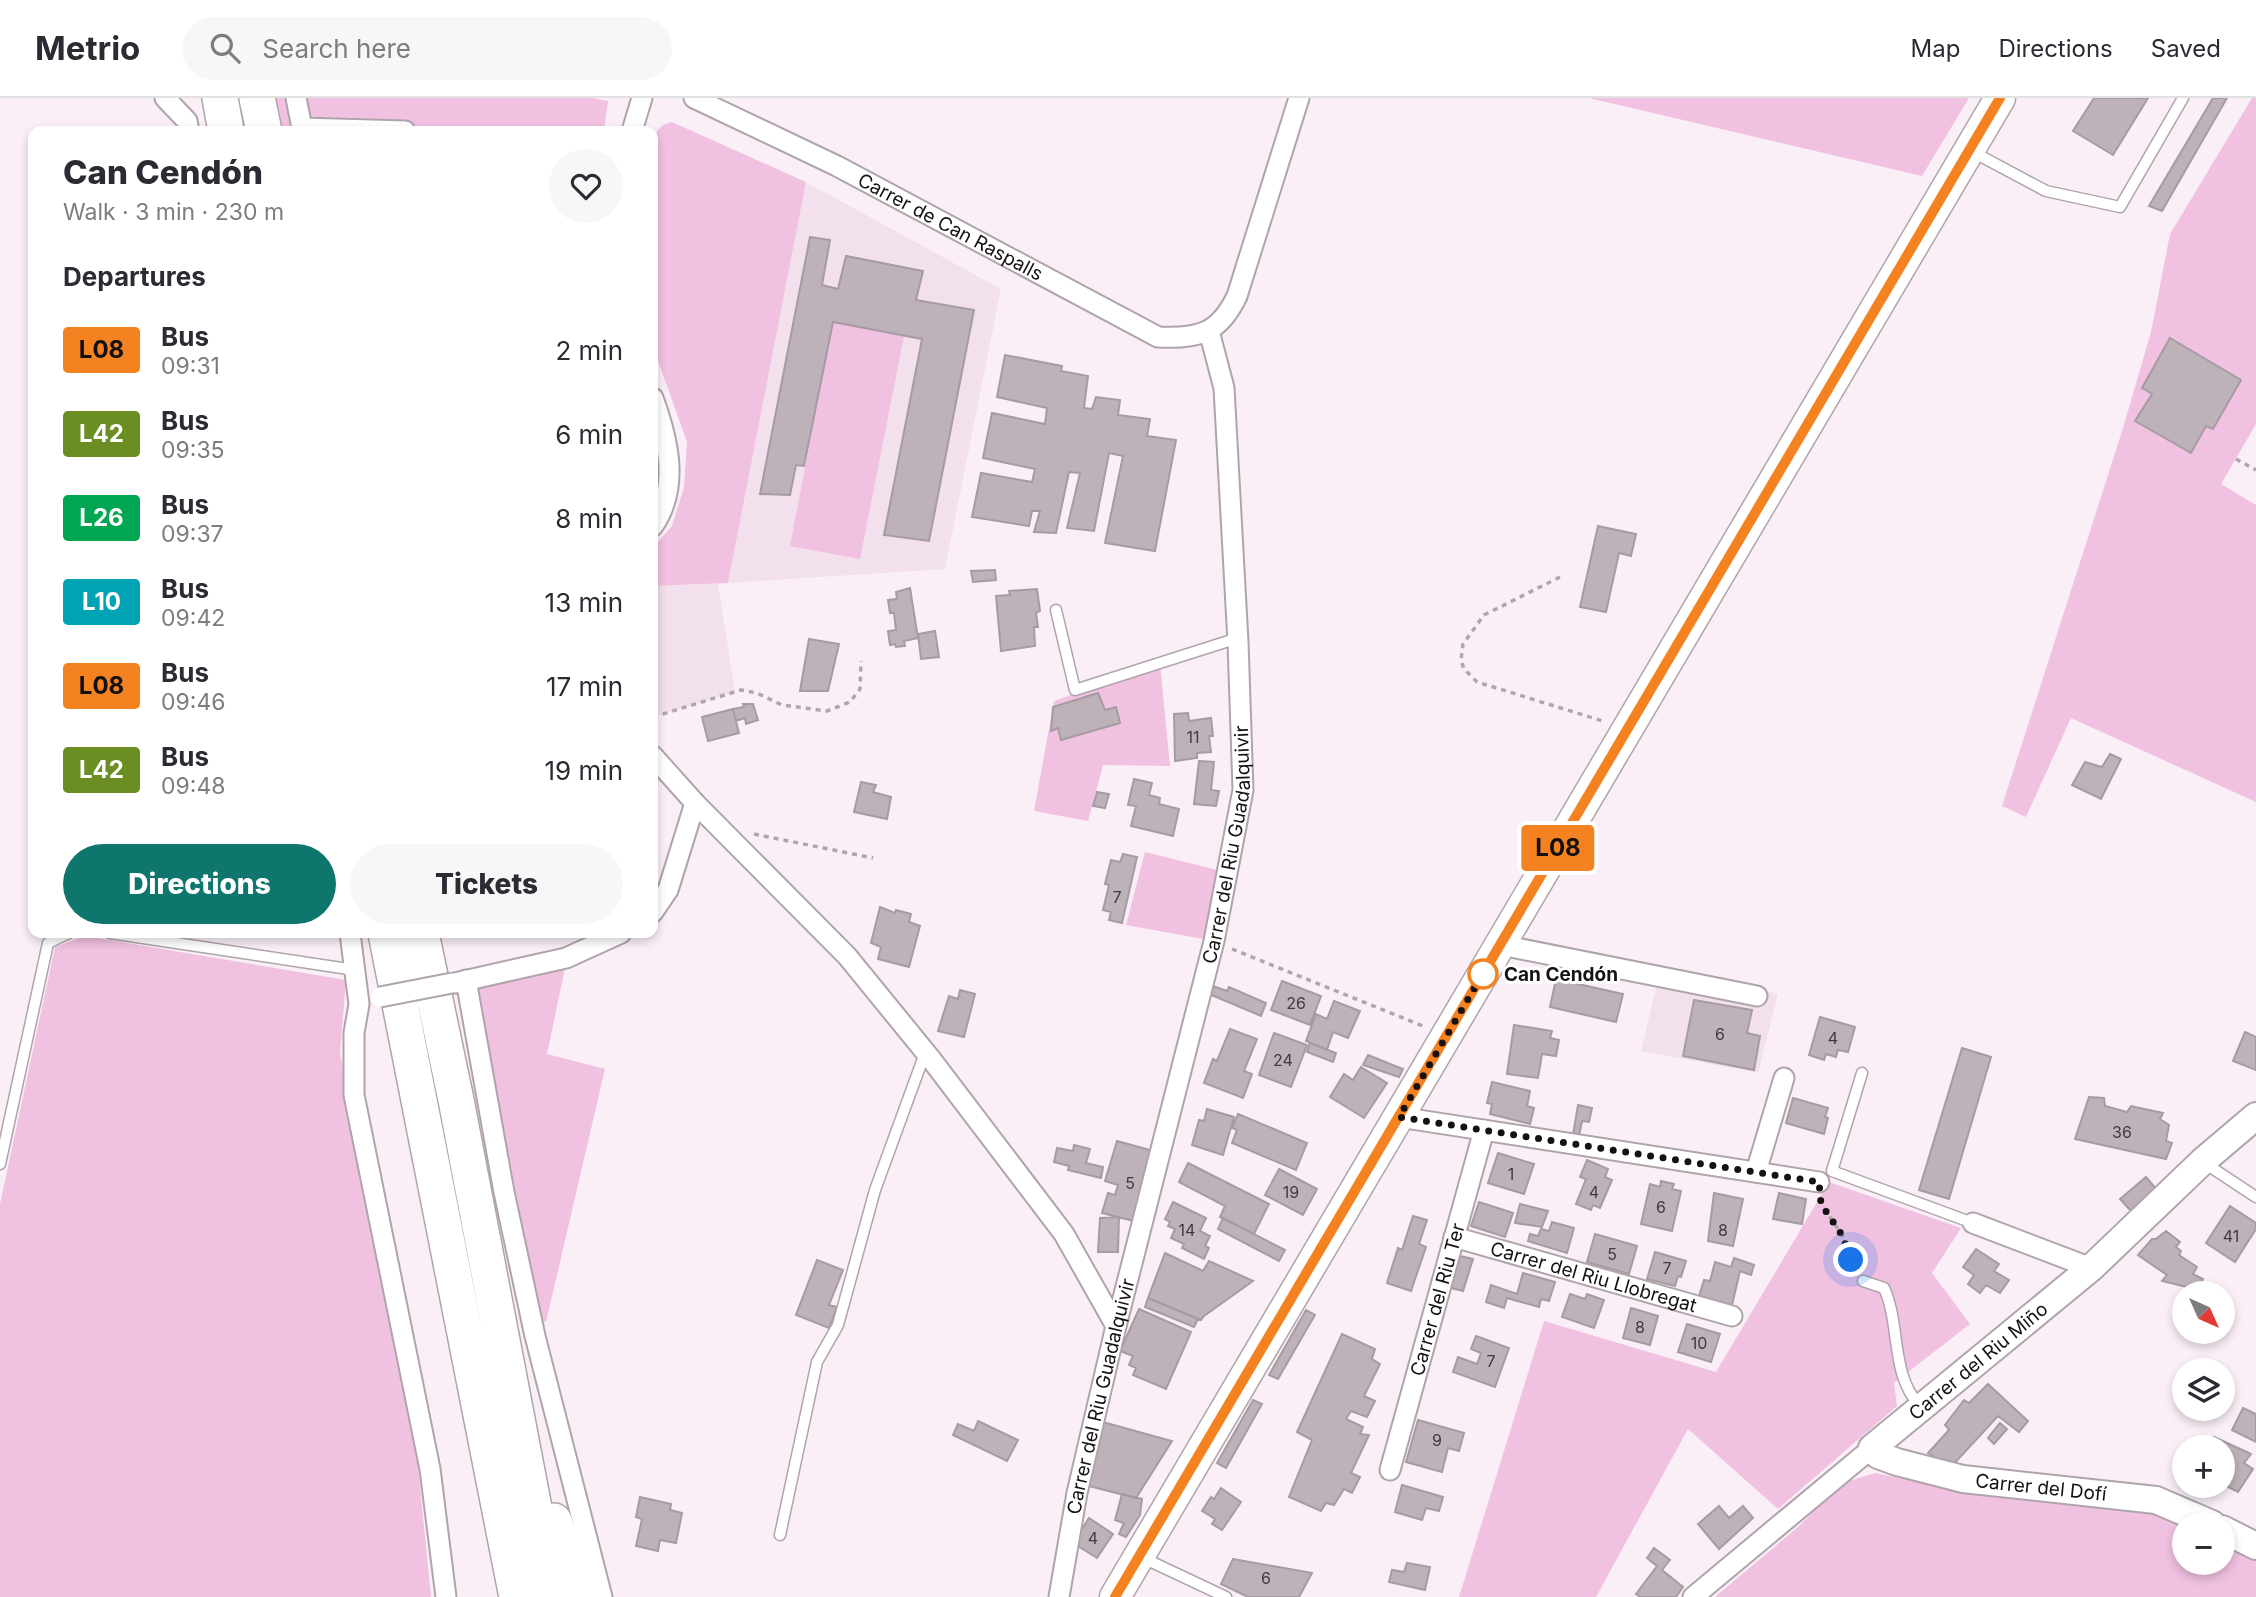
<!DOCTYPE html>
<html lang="en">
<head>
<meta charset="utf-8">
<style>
  :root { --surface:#fff; --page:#f7f7f7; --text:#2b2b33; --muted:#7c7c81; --line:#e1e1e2; --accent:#0f766e }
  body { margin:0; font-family:Inter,sans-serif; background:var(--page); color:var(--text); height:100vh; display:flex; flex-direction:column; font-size:26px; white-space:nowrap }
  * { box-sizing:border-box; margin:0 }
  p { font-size:23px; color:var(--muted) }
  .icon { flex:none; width:38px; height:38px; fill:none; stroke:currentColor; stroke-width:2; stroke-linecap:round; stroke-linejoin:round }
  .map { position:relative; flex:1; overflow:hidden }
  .side { position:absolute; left:28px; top:28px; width:630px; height:812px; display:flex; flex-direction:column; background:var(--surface); border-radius:14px; box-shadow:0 4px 10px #0003 }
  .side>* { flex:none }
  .badge { padding:0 14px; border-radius:5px; font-size:24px; line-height:46px }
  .needle { width:46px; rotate:135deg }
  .fabs { position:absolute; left:2172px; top:1183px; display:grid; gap:14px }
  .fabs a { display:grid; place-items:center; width:63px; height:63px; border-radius:50%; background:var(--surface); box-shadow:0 4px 10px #0003; font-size:35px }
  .you { position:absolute; width:35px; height:35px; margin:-18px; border:5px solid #fff; border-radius:50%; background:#1a73e8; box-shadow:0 0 0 10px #1a73e833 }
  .map>.badge { position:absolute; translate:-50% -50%; box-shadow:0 0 0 4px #fff }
  h2 { padding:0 35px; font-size:26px; line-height:63px }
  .round { display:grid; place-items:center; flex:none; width:74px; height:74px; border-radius:37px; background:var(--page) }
  .summary { display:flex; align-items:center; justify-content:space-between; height:119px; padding:0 35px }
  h1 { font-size:33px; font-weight:800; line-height:52px }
  .button { display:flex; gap:14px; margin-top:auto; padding:14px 35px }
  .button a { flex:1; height:80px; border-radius:42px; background:var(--accent); color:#fff; font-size:28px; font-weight:800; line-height:80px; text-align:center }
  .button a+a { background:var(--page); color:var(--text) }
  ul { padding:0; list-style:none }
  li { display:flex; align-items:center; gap:21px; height:84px; padding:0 35px }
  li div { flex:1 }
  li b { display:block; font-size:26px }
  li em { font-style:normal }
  li .badge { min-width:77px; font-weight:700; text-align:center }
  header { display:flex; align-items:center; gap:42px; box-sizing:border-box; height:98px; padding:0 35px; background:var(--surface); border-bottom:2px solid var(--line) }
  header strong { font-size:33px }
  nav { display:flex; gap:38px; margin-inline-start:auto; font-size:24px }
  .search { width:490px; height:63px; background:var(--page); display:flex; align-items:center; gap:18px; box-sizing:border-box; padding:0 24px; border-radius:38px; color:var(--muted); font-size:26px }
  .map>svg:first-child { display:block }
</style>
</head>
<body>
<header>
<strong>Metrio</strong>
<div class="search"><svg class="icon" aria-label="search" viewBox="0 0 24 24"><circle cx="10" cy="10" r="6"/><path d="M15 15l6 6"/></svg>Search here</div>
<nav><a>Map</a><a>Directions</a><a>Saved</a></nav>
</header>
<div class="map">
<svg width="2256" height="1499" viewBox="0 0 2256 1499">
  <rect width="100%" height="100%" fill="#fbeff7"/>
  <path fill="#f2e0ec" d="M806 84 1001 191 945 471 728 485Z
    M718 486 735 594 653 619V488Z
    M1661 869 1778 896 1758 975 1641 953Z"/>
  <path fill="#f0c1e1" d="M275 0H593L608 3 604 33H282Z
    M1589 0H1969L1922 78Z
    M2252 0H2256V326L2221 386 2256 407V704L2071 620 2026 719 2002 708 2123 330 2151 234 2170 136Z
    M672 24 806 84 728 485 653 488V450L672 428 684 389 687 344 653 249V45C657 32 659 27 672 24Z
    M833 224 904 238 860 461 790 448Z
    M1160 565 1170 668 1103 667 1088 723 1034 713 1054 603Z
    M1145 754 1226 774 1214 843 1126 827Z
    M85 838 346 882 340 955 418 1368 431 1499H0V1106L55 849Z
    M565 870 547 956 605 971 546 1224 540 1222 477 889Z
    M1829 1084 1961 1130 1932 1175 1970 1226 1894 1285 1897 1308 1778 1411 1688 1331 1596 1499H1459L1544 1223 1716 1274Z
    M1875 1375 1951 1391 2155 1411 2184 1426V1465H2222L2223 1444 2256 1460V1499H1715L1798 1429 1842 1385Z"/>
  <path fill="#bdb2b9" stroke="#a69ba2" stroke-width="2" d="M2094 0H2148L2113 57 2073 33Z
    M2213 0H2227L2162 113 2149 108Z
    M810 139 830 142 822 187 838 191 846 158 923 173 916 202 974 212 929 443 884 437 922 241 833 224 804 368 796 367 790 397 760 396Z
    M2170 240 2241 282 2213 331 2206 328 2191 355 2135 323 2152 296 2142 290Z
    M1005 257 1062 268 1061 273 1088 278 1084 310 1092 311 1096 299 1120 302 1118 317 1150 321 1147 338 1176 342 1155 453 1105 445 1123 358 1109 355 1094 433 1067 430 1080 375 1069 374 1056 435 1034 434 1040 413H1032L1029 428 972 419 981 375 1032 384 1035 371 983 360 992 315 1045 326 1047 310 997 299Z
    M1598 428 1636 436 1631 458 1619 455 1606 514 1580 509Z
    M995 472 996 482 973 484 971 473Z
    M910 490 918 540 904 543 905 548 896 549 895 546 890 547 888 533 896 532 894 515H890L888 502 897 501 896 494Z
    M1037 491 1040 513 1036 515 1038 529H1034L1035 548 1001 553 996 498 1010 497 1009 493Z
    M935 533 939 559 921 561 918 536Z
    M809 541 839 546 828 593H800Z
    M1098 595 1105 612 1116 609 1120 625 1061 642 1058 630 1051 633 1053 609Z
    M743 606H753L758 622 746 626 745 620 736 623 733 611 744 609Z
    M733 611 739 635 708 643 702 619Z
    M1188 615 1189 623 1211 620 1213 638H1209L1211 654 1197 655V660L1175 663 1174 616Z
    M2110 656 2121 661 2101 701 2072 687 2085 664 2102 669Z
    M1199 663 1214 664 1211 692 1219 693 1216 708 1194 706Z
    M1134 681 1152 685 1149 697 1160 700 1159 706 1179 711 1173 738 1131 728 1136 708 1128 707Z
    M861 684 876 687 873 694 891 699 887 721 854 714Z
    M1097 694 1109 696 1105 710 1093 708Z
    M1123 756 1137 759 1122 825 1109 822 1111 814 1103 812 1109 787 1105 786 1111 762 1120 764Z
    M880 809 895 815 896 812 911 816 909 824 920 828 909 869 878 861 881 849 871 845Z
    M1556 881 1623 896 1616 924 1550 909Z
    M1282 883 1321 898 1310 927 1271 912Z
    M1213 888 1227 893 1229 889 1266 905 1261 918 1209 896Z
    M960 892 975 896 964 939 938 933 949 898 958 901Z
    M1694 902 1752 912 1747 935 1760 938 1754 972 1683 958Z
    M1334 903 1360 913 1348 940 1333 934 1327 952 1306 943 1316 916 1327 921Z
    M1820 919 1855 929 1848 954 1838 952 1836 959 1826 956 1824 962 1809 957Z
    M1514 927 1552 933 1550 940 1559 942 1556 958 1542 956 1538 980 1507 976Z
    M1230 931 1257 941 1244 973 1252 976 1243 1000 1204 985 1213 961 1217 963Z
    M2245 934 2256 939V972L2233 963Z
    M1274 935 1307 947 1291 989 1259 977Z
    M1310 945 1336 955 1333 964 1307 954Z
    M1962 950 1991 959 1949 1101 1919 1092Z
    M1368 957 1403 971 1399 979 1363 967Z
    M1361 969 1387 985 1364 1020 1330 999 1344 976 1353 982Z
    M1492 984 1530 993 1527 1008 1534 1010 1530 1026 1490 1016 1492 1006 1487 1005Z
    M2089 999 2104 1000 2105 1008 2127 1014 2131 1008 2163 1015 2160 1021 2169 1027 2166 1043 2172 1045 2166 1061 2075 1041Z
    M1793 1000 1828 1010 1825 1019 1828 1020 1824 1036 1786 1025Z
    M1578 1007 1592 1010 1589 1024 1582 1023 1579 1038 1573 1037Z
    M1207 1011 1234 1019 1223 1057 1192 1047 1199 1022 1204 1023Z
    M1238 1016 1307 1045 1296 1072 1232 1045 1237 1032 1232 1030Z
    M1117 1043 1157 1054 1138 1124 1102 1115 1108 1095 1115 1097 1118 1087 1105 1083Z
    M1074 1047 1090 1051 1086 1065 1103 1069 1101 1080 1068 1072 1069 1068 1054 1064 1057 1050 1073 1053Z
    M1498 1055 1534 1066 1524 1096 1488 1085Z
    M1587 1062 1608 1071 1605 1079 1612 1082 1600 1110 1593 1107 1591 1112 1576 1106 1586 1081 1580 1079Z
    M1188 1065 1269 1106 1254 1136 1220 1119 1225 1108 1179 1084Z
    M1279 1071 1317 1091 1303 1117 1265 1097Z
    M2146 1079 2157 1092 2132 1114 2120 1101Z
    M1661 1083 1674 1086 1672 1091 1681 1093 1672 1133 1641 1126 1650 1086 1660 1089Z
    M1714 1095 1743 1101 1733 1148 1708 1143Z
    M1779 1095 1806 1101 1802 1126 1773 1121Z
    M1173 1104 1206 1120 1200 1133 1210 1138 1205 1148 1209 1150 1204 1161 1182 1150 1184 1146 1171 1140 1175 1131 1168 1128 1170 1124 1165 1121Z
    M1479 1104 1513 1115 1505 1139 1471 1128Z
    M1520 1106 1548 1113 1542 1129 1515 1125Z
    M2230 1108 2256 1125V1131L2235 1164 2206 1145Z
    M1413 1118 1427 1122 1419 1146 1426 1149 1411 1193 1387 1185 1398 1150 1402 1152Z
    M1119 1119 1118 1154H1098L1100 1120Z
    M1223 1120 1285 1152 1279 1163 1218 1131Z
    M1552 1124 1574 1130 1567 1155 1528 1143 1530 1136 1538 1138 1541 1131 1549 1133Z
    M2166 1133 2180 1144 2176 1149 2181 1153 2179 1157 2197 1169 2193 1176 2203 1181 2199 1192 2162 1183 2167 1177 2138 1157 2152 1141H2156Z
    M1595 1136 1637 1148 1629 1176 1587 1164Z
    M1976 1151 1999 1166 1994 1173 2009 1182 2000 1195 1986 1187 1980 1195 1968 1186 1974 1177 1963 1169Z
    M1655 1154 1686 1163 1681 1179 1678 1178 1675 1188 1647 1181Z
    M1165 1155 1203 1173 1209 1163 1253 1183 1204 1218 1201 1222 1148 1200Z
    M1456 1157 1473 1161 1463 1193 1447 1189Z
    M1734 1160 1754 1167 1751 1177 1740 1173 1732 1207 1699 1198 1704 1182 1710 1183 1715 1164 1731 1169Z
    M817 1162 843 1172 829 1207 837 1209 829 1230 796 1217Z
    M1523 1175 1555 1184 1549 1203 1541 1201 1539 1209 1507 1200 1504 1210 1486 1204 1491 1187 1517 1196Z
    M1570 1196 1585 1201 1587 1196 1604 1202 1594 1230 1562 1219Z
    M1148 1200 1198 1221 1194 1229 1145 1209Z
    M1631 1210 1658 1218 1650 1247 1623 1240Z
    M1139 1211 1191 1234 1166 1291 1133 1277 1136 1270 1129 1267 1133 1258 1120 1253Z
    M1306 1212 1315 1217 1278 1281 1269 1277Z
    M1687 1226 1720 1236 1711 1264 1678 1254Z
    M1342 1236 1375 1251 1372 1261 1380 1266 1364 1298 1375 1303 1367 1319 1351 1313 1346 1321 1363 1329 1360 1336 1369 1337 1351 1375 1360 1379 1352 1395 1344 1391 1334 1407 1326 1405 1321 1413 1289 1399 1312 1342 1297 1334Z
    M1476 1238 1509 1250 1495 1289 1453 1274 1458 1259 1477 1266 1481 1255 1471 1251Z
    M1988 1286 2028 1323 2019 1334 1998 1318 1951 1369 1928 1355 1949 1332 1945 1327 1964 1302 1969 1305Z
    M1253 1302 1262 1306 1226 1370 1217 1365Z
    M2243 1310 2256 1316V1344L2232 1332Z
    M1418 1322 1464 1335 1459 1353 1448 1350 1442 1374 1406 1364Z
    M978 1323 1018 1342 1007 1363 953 1337 958 1326 974 1333Z
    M1099 1323 1172 1343 1136 1400 1085 1387Z
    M2000 1325 2007 1331 1994 1346 1988 1340Z
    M2214 1339 2251 1356 2244 1365 2253 1371 2238 1394 2222 1386V1349H2208Z
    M1402 1387 1443 1399 1439 1413 1426 1410 1422 1422 1395 1414Z
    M1221 1390 1241 1404 1222 1432 1212 1426 1215 1421 1202 1413 1211 1399 1214 1401Z
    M1122 1396 1142 1401 1140 1417 1126 1439 1119 1436 1124 1425 1115 1422Z
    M640 1399 671 1406 670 1412 682 1415 676 1445 660 1442 658 1453 636 1448 642 1421 636 1419Z
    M1719 1408 1729 1420 1743 1408 1753 1420 1719 1451 1698 1426Z
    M1089 1420 1113 1436 1097 1460 1073 1445Z
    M1654 1450 1670 1462 1662 1472 1683 1489 1676 1499H1640L1636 1496 1657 1468 1647 1460Z
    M1233 1461 1312 1475 1299 1499H1248L1221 1486Z
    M1407 1465 1430 1469 1425 1492 1389 1484 1392 1472 1404 1474Z"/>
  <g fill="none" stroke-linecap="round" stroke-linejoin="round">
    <g stroke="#b0a4ac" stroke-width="13">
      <path id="lane" d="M1973 54 2046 93 2120 109 2183 0
        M1056 512 1075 592 1238 540
        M110 835 355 872
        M1862 975 1832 1073 1973 1125
        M2203 1064 2256 1099
        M0 1066 48 845 69 835
        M1863 1183 1884 1190C1901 1227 1890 1277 1920 1308
        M780 1437 817 1264 838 1227 875 1092 925 955
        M1141 1459 1226 1499"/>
    </g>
    <g stroke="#b0a4ac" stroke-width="23">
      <g id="street">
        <path d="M165 0 187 23 189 33"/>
        <path d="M296 0 302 30 405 33"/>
        <path id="s1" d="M694 0 837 68 1158 239C1198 241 1219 236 1237 198L1299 0"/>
        <path d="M632 33 642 0"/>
        <path d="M653 300C668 341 680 389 653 428"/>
        <path d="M653 658 695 705 847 858 931 961 1064 1136 1116 1228"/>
        <path d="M653 814 668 792 695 705"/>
        <path d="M350 835 359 906 354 935V997L430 1371 446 1499"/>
        <path d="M1501 847 1757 898"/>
        <path d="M466 882 504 1094 535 1238 602 1499"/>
        <path d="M455 885 566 860 621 835"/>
        <path d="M1399 1019 1819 1084"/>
        <path d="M1756 1074 1784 980"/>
        <path d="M1973 1125 2091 1170"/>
        <path id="s2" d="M1454 1139 1732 1218"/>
        <path id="s3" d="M1390 1372 1484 1032"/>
        <path id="s4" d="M1059 1499 1077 1395 1116 1228 1214 843 1243 692 1238 544 1224 290 1209 233"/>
        <path d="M1693 1499 1872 1350"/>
      </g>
    </g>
    <g stroke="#b0a4ac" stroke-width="30">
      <g id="secondary">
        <path id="s5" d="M2212 1426 2156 1402 1963 1381 1897 1364 1878 1357 1872 1350 2091 1170 2203 1063 2256 1018"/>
        <path d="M2222 1431 2256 1448"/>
      </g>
    </g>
    <g stroke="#b0a4ac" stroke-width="33">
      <path id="primary" d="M1115 1499 2000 0"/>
    </g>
    <g stroke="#b0a4ac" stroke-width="38">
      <path id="highway" d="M220 0 226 33
        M257 0 264 33
        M386 835 517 1499
        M421 835 456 1002 551 1499
        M554 1423 580 1499"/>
    </g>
    <path stroke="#afa6ac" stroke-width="3.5" stroke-dasharray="5 5" stroke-linecap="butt" d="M2236 361 2256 372
      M1560 479 1484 517 1463 546 1461 562 1464 571 1477 584 1606 624
      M653 619 741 592 757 595 782 607 827 613 850 604 860 591 861 563
      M754 736 873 760
      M1232 851 1423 928
      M1821 1101V1106L1842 1137 1851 1162 1848 1167 1852 1174"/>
    <use href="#lane" stroke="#fff" stroke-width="10"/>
    <use href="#street" stroke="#fff" stroke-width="19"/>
    <use href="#secondary" stroke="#fff" stroke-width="26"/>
    <use href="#primary" stroke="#fff" stroke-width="30"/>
    <use href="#highway" stroke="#fff" stroke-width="35"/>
    <g stroke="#b0a4ac" stroke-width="23" stroke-linecap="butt">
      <path id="street-bridge" d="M380 899 452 885"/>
    </g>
    <use href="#street-bridge" stroke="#fff" stroke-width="19"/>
  </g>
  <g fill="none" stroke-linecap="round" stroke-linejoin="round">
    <g stroke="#fff" stroke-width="16">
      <path id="line" d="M1115 1499 2000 0"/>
    </g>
    <use href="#line" stroke="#f58220" stroke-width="10"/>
    <path stroke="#161214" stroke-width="7" stroke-dasharray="0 12.6" d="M1483 876 1488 867 1399 1019 1819 1084 1821 1106 1842 1137 1851 1162"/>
  </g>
  <circle fill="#fff" stroke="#f58220" stroke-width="3.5" cx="1483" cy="876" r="14"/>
  <g text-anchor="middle" stroke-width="6" stroke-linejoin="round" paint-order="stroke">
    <g font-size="16" fill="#403a3d">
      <text x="1193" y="645">11</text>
      <text x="1117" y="805">7</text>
      <text x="1296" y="911">26</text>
      <text x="1720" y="942">6</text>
      <text x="1833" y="946">4</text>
      <text x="1283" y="968">24</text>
      <text x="2122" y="1040">36</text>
      <text x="1511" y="1082">1</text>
      <text x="1130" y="1091">5</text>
      <text x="1291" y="1100">19</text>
      <text x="1594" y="1100">4</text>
      <text x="1661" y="1115">6</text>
      <text x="1187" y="1138">14</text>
      <text x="1723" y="1138">8</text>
      <text x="2231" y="1144">41</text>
      <text x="1612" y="1162">5</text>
      <text x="1667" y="1176">7</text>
      <text x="1640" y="1235">8</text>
      <text x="1699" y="1251">10</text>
      <text x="1491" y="1269">7</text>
      <text x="1437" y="1348">9</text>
      <text x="1093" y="1446">4</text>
      <text x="1266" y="1486">6</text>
    </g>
    <g font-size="19" fill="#161214" stroke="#fff">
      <text dy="7" stroke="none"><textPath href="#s1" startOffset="287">Carrer de Can Raspalls</textPath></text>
      <text dy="7" stroke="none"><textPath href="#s4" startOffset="772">Carrer del Riu Guadalquivir</textPath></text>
      <text dy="7" stroke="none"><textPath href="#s2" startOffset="145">Carrer del Riu Llobregat</textPath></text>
      <text dy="7" stroke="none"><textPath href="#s3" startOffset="177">Carrer del Riu Ter</textPath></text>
      <text dy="7" stroke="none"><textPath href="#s5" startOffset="490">Carrer del Riu Miño</textPath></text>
      <text dy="7" stroke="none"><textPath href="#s4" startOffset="205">Carrer del Riu Guadalquivir</textPath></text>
      <text transform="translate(2041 1389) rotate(6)" y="7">Carrer del Dofí</text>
    </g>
    <g font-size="19" font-weight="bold" fill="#161214" stroke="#fff" text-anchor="start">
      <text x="1504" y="883">Can Cendón</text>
    </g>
  </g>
</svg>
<div class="fabs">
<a><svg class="needle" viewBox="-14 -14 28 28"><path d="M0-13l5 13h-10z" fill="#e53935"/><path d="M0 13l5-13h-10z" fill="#7c7c81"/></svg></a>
<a><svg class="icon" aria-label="layers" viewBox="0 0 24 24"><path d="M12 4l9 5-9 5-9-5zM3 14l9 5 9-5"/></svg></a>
<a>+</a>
<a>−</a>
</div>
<div class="you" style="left:1851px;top:1162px"></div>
<b class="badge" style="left:1558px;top:750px;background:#f58220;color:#111">L08</b>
<section class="side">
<div class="summary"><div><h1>Can Cendón</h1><p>Walk · 3 min · 230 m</p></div><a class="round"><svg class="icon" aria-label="heart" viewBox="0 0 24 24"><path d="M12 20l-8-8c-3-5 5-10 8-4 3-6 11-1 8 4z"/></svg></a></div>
<h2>Departures</h2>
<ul>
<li><span class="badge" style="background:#f58220;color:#111">L08</span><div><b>Bus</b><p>09:31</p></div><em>2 min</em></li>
<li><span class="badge" style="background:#6b8e23;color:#fff">L42</span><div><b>Bus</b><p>09:35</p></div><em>6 min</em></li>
<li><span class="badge" style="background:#00a651;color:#fff">L26</span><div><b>Bus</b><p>09:37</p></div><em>8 min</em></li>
<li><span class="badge" style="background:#00a3b4;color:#fff">L10</span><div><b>Bus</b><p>09:42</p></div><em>13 min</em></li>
<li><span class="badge" style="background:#f58220;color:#111">L08</span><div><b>Bus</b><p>09:46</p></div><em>17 min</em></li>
<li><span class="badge" style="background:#6b8e23;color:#fff">L42</span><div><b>Bus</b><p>09:48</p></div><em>19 min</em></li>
</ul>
<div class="button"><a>Directions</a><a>Tickets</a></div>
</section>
</div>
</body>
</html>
